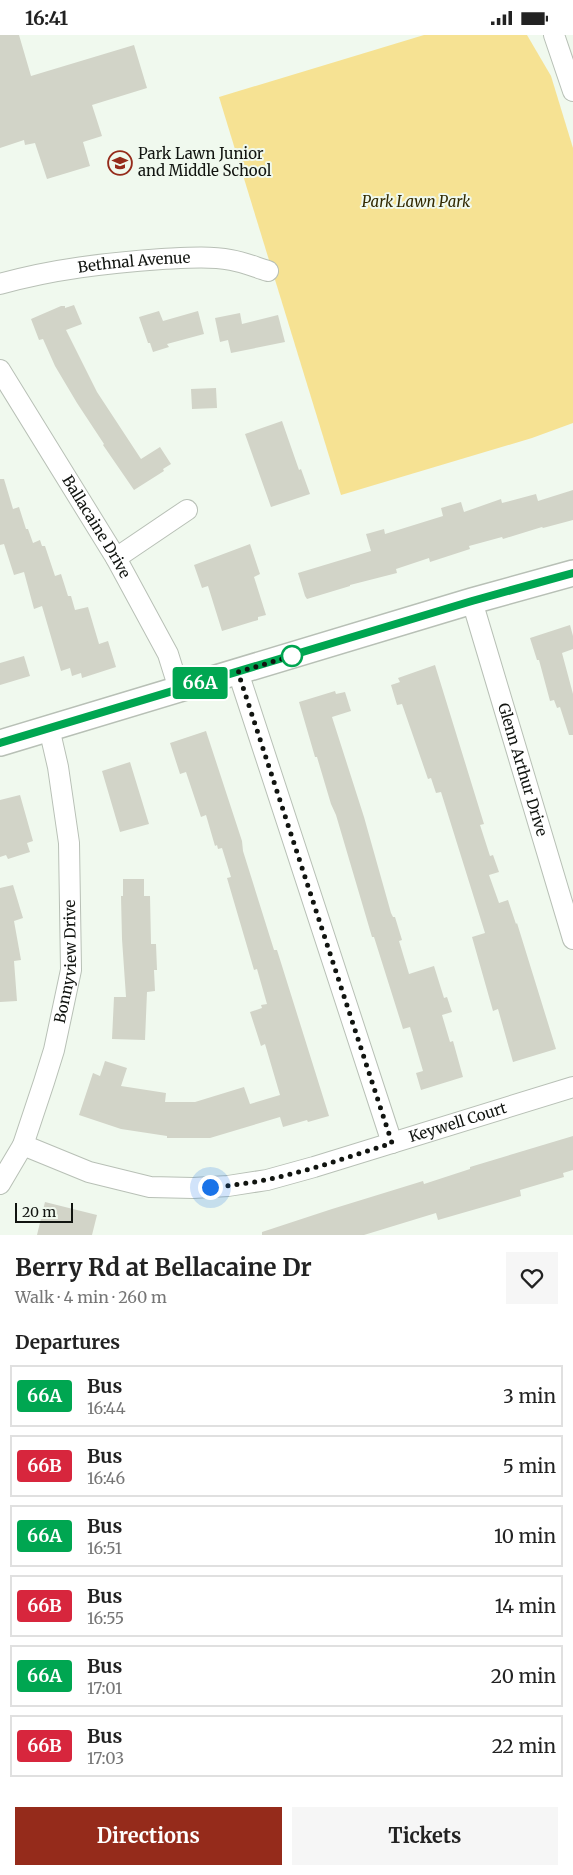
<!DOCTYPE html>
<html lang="en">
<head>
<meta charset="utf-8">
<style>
  :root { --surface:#fff; --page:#f6f6f6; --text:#222; --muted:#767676; --line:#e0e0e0; --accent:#952b1b }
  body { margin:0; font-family:Merriweather,serif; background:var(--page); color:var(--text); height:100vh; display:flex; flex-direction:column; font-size:19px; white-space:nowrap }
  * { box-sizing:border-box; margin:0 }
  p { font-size:16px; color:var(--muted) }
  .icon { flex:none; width:28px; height:28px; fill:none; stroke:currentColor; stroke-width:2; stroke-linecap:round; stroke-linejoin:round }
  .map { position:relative; height:1200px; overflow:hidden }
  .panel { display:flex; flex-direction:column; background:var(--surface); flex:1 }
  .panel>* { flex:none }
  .badge { padding:0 10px; border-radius:4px; font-size:18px; line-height:32px }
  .scale { position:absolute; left:15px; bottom:12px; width:58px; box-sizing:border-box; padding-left:5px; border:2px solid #111410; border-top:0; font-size:14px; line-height:18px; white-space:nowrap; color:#111410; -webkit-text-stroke:4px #f0f9ee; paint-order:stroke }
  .you { position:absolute; width:25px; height:25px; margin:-12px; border:4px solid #fff; border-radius:50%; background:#1a73e8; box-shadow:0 0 0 8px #1a73e833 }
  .map>.badge { position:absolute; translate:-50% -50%; box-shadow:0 0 0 2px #fff }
  h2 { padding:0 15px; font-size:19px; line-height:45px }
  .round { display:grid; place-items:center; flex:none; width:52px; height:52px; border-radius:0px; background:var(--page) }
  .summary { display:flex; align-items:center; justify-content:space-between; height:85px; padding:0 15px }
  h1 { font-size:24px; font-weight:700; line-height:38px }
  .action { display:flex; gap:10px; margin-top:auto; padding:10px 15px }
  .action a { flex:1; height:58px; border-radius:0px; background:var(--accent); color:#fff; font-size:20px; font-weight:700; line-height:58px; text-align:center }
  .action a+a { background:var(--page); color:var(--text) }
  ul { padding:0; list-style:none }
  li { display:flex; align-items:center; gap:15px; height:62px; margin:0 10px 8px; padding:0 5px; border:2px solid var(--line); border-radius:0px }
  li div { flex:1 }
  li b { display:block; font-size:19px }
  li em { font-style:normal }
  li .badge { min-width:55px; font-weight:700; text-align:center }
  .status { display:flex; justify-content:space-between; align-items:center; height:35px; padding:0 25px; background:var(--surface); direction:ltr }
  .status svg { height:14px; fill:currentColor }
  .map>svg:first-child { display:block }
</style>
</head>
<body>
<div class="status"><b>16:41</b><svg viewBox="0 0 49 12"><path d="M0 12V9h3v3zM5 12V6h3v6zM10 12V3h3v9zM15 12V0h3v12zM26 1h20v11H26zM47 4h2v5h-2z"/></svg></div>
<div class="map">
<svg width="573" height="1200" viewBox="0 0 573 1200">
  <rect width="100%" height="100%" fill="#f0f9ee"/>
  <path fill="#f6e293" d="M424 0H527L551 41 573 113V388L532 403 341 460 219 62Z"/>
  <path fill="#d2d4c8" d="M0 0H19L31 41 134 10 147 53 92 70 102 101 83 107 90 131 47 144 35 108 25 110 24 105 0 113Z
    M74 270 82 289 66 295 97 357 141 424 160 412 171 429 163 434 164 436 134 455 103 410 104 409 77 368 55 331 43 304 39 305 31 284 61 271H65V273Z
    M159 276 163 286 198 276 204 299 167 309 169 312 153 317 150 308H148L139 282Z
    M240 278 242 289 278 280 285 307 231 318 228 305 220 307 215 283Z
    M216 353 217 373 192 374 191 354Z
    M282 386 299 435 301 434 310 459 271 472 245 399Z
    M0 444H4L13 474 19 472 26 494H28L33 508 40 505 42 511H45L55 541 61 539 68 561H71L75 575 88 572 99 609 108 606 116 632 82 643 81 638 72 641 70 633 61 636 42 571 34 574 24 537 14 540 4 509 0 510Z
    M573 455V485L543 493 542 492 503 504 502 502 469 511 470 514 430 527 429 523 396 534 397 538 350 550V551L307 564 305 561 298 538 371 516 366 499 370 498 384 494 385 499 443 481 441 473 461 467 464 477 501 464 502 468 536 459 538 466Z
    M250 509 260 539 254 542 266 580 258 582V585L222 596 208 551 202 553 194 530Z
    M570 590 573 601V614L562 618 573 659V700H569L560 672 557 673 554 665 550 666 539 625H537L530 603Z
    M24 621 30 641 0 650V628Z
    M435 630 484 789 480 790 490 821 493 820 499 837 489 840 499 868 508 865 516 889 517 888 556 1014 513 1027 498 974 493 976 472 902 485 898 441 757 436 758 431 743 428 744 402 669 397 670 391 650 400 647 398 643Z
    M335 656 336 659 345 657 351 676 332 682 364 782 391 878 393 882H395L402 905 399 906 409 939 434 931 444 963 447 962 452 977 442 980 450 1007 453 1006 463 1042 421 1055 416 1038 423 1036 410 992 403 994 374 902H372L336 780 331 769 317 722H315L299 667Z
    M206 696 242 806 243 816 274 915H277L329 1081 308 1087 307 1085 283 1092 280 1082 210 1103H167V1101L121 1094 79 1080 93 1038 100 1041 105 1026 127 1033 121 1051 166 1058 165 1067H195L244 1052 250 1069 280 1060 265 1009 261 1011 250 977 262 973 261 970 267 969 257 934 254 935 227 843 231 842 222 813 218 814 217 810 215 811 206 780 201 782 186 737 180 739 170 708Z
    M130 727 149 789 120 797 102 736Z
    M20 760 33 806 27 808 30 817 8 824 6 820 0 822V765Z
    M123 844H144V861H150L151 909H156L157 935H154L155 956 147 957 145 1005 112 1004 114 962H126L122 904 121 861H123Z
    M13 850 23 883 14 886 21 925 14 926 17 966 0 967V853Z
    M573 1101V1135L563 1138 564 1142 520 1155 521 1161 438 1185 436 1178 364 1200H262V1197L332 1174 423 1146 424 1149 470 1134V1132Z
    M45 1167 97 1180 92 1200H37Z"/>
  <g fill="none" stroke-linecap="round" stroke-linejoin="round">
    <g stroke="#b8c0b6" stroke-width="22">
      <g id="minor">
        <path d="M554 0 573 56"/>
        <path id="s1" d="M0 249C53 234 107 228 162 224 185 223 208 221 231 225 243 227 255 232 268 236"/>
        <path id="s2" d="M0 335 116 523 168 619 179 654"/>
        <path d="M116 523 187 475"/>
        <path id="s3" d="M472 566 573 904"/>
        <path d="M238 637 392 1108"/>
        <path id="s4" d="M23 1110 89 1137 150 1152 193 1153 228 1151 267 1145 314 1132 573 1052"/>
        <path id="s5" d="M0 1149 23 1110 44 1047 54 1015 71 935 69 808 58 732 49 693"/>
      </g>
    </g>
    <g stroke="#b8c0b6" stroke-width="28">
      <path id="tertiary" d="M0 708 472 566 573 538"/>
    </g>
    <use href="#minor" stroke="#fff" stroke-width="20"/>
    <use href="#tertiary" stroke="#fff" stroke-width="25"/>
  </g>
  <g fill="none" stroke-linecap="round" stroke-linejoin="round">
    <g stroke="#fff" stroke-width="11">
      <path id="line" d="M0 708 472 566 573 538"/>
    </g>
    <use href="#line" stroke="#00a651" stroke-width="8"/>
    <path stroke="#111410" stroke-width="5" stroke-dasharray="0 9" d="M210 1152C273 1149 333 1127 392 1108L238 637 292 621"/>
  </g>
  <defs>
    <g id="school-ring" transform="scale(1.25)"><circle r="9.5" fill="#f0f9ee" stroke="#952b1b" stroke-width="1.5"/><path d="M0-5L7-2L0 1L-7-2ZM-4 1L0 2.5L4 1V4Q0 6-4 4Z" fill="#952b1b"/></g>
  </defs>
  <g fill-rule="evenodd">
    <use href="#school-ring" x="120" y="128"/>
  </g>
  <circle fill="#fff" stroke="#00a651" stroke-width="2.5" cx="292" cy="621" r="10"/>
  <g text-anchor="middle" stroke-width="4" stroke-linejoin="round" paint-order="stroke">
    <g font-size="15" fill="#111410" stroke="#f0f9ee" text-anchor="start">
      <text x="138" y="124">Park Lawn Junior<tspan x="138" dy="17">and Middle School</tspan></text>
    </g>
    <g font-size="15" font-style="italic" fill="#322900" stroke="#f0f9ee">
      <text x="416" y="172">Park Lawn Park</text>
    </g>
    <g font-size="15" fill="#111410" stroke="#f0f9ee">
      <text dy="5" stroke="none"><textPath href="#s1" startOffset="136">Bethnal Avenue</textPath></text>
      <text dy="5" stroke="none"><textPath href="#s2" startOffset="184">Ballacaine Drive</textPath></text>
      <text dy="5" stroke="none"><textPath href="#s3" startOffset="176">Glenn Arthur Drive</textPath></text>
      <text dy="5" stroke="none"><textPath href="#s5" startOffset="235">Bonnyview Drive</textPath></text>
      <text dy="5" stroke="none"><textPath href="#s4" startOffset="451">Keywell Court</textPath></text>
    </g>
  </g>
</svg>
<div class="scale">20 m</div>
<div class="you" style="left:210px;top:1152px"></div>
<b class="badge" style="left:200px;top:648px;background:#00a651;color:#fff">66A</b>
</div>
<section class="panel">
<div class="summary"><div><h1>Berry Rd at Bellacaine Dr</h1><p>Walk · 4 min · 260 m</p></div><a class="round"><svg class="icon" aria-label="heart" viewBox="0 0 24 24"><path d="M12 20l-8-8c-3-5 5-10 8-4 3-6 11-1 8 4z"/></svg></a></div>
<h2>Departures</h2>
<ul>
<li><span class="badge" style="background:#00a651;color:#fff">66A</span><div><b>Bus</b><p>16:44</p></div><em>3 min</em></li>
<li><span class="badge" style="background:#d7263d;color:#fff">66B</span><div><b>Bus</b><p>16:46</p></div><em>5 min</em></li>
<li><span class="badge" style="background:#00a651;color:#fff">66A</span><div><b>Bus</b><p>16:51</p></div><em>10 min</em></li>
<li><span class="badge" style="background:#d7263d;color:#fff">66B</span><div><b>Bus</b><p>16:55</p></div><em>14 min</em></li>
<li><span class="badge" style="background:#00a651;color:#fff">66A</span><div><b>Bus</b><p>17:01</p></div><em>20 min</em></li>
<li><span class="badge" style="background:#d7263d;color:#fff">66B</span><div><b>Bus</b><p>17:03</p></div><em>22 min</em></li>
</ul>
<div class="action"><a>Directions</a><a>Tickets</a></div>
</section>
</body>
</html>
